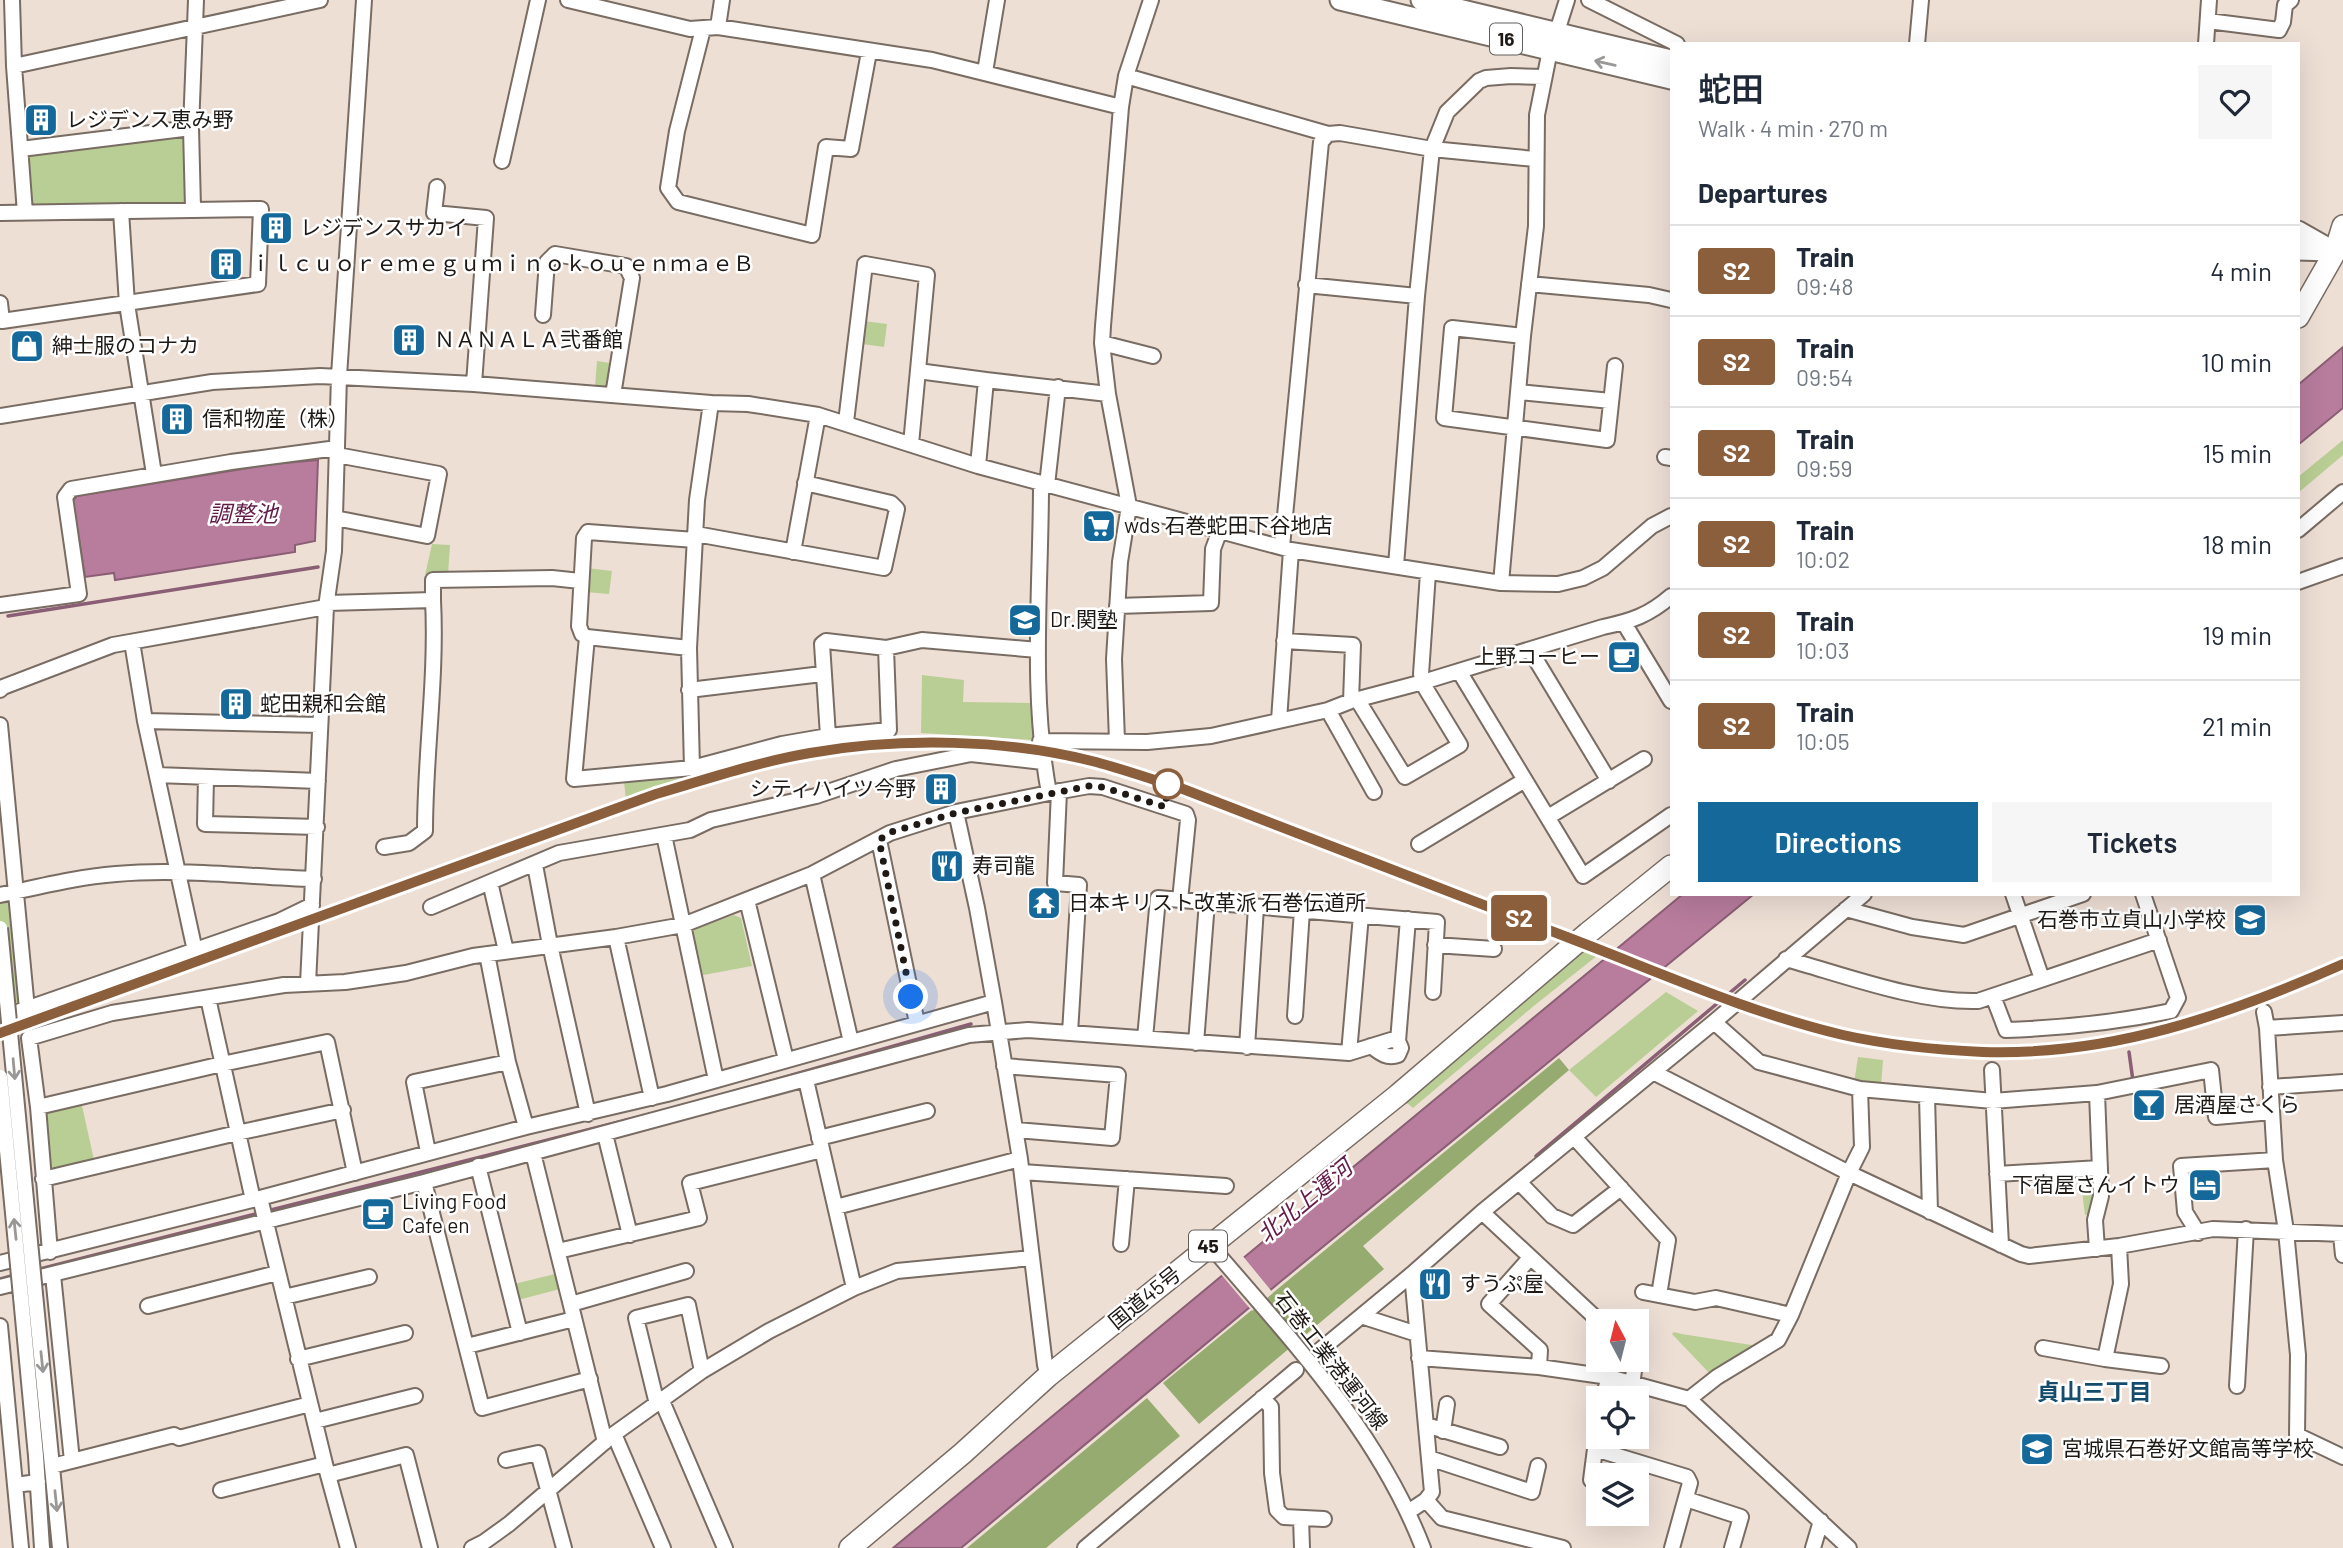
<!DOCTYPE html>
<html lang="en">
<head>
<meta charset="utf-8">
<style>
  :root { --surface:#fff; --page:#f6f6f7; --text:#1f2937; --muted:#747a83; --line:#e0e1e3; --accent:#15699a }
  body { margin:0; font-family:Barlow,"Noto Sans JP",sans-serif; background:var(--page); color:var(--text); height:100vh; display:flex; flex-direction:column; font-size:26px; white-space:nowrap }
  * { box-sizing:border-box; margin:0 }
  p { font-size:23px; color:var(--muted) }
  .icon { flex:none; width:38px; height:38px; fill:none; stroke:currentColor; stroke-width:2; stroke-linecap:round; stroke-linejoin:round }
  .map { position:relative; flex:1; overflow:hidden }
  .details { position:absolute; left:1670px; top:42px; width:630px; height:854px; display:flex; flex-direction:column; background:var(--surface); border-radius:0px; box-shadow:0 7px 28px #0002 }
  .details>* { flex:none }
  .badge { padding:0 14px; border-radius:5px; font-size:24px; line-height:46px }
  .needle { width:46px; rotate:353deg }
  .buttons { position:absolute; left:1586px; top:1309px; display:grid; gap:14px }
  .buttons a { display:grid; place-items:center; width:63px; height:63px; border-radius:0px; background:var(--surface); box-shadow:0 7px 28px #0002; font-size:35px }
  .you { position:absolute; width:35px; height:35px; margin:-18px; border:5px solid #fff; border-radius:50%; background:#1a73e8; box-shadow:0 0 0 10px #1a73e833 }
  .map>.badge { position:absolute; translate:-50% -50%; box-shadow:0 0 0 4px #fff }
  h2 { padding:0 28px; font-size:26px; line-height:63px }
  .round { display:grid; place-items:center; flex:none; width:74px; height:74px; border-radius:0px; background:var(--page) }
  .summary { display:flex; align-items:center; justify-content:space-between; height:119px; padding:0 28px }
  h1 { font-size:33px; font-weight:600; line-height:52px }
  .button { display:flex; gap:14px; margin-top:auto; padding:14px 28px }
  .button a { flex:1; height:80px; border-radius:0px; background:var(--accent); color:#fff; font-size:28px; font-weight:600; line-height:80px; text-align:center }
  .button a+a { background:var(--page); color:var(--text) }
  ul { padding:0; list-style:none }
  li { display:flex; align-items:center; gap:21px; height:91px; padding:0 28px; border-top:2px solid var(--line) }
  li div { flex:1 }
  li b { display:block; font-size:26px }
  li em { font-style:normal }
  li .badge { min-width:77px; font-weight:700; text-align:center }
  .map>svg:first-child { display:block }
</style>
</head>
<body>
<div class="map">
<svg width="2343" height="1548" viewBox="0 0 2343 1548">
  <rect width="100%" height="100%" fill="#eedfd5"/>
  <path fill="#b9ce94" d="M180 137 188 144 189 195 184 202 35 207 29 202 25 161 32 153Z
    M864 321 887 324 884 347 862 344Z
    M597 361 610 363 607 386 595 387Z
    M2343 440V455L2298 493V477Z
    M432 544 450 545 448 575H425Z
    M587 568 612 571 609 594 585 592Z
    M922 675 964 680 963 702 1031 703 1033 740 921 733Z
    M691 778 626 800 624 782Z
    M11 901 22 1007 0 1013V903Z
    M734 915 741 918 752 966 698 976 689 936 693 930Z
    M1580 951 1598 955 1535 1005 1413 1108 1402 1099Z
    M1666 992 1698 1011 1596 1097 1569 1070Z
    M1858 1057 1883 1060 1881 1086 1854 1083Z
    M81 1101 94 1160 56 1169 47 1165 43 1116 48 1108Z
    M2089 1174 2095 1177 2096 1196 2091 1214 2085 1215 2080 1175Z
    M555 1274 560 1289 518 1300 514 1284Z
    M1674 1332 1682 1334 1764 1347 1713 1377 1672 1334Z"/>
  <path fill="#96ab6f" d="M1559 1058 1569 1070 1363 1246 1384 1269 1199 1424 1163 1383Z
    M1147 1398 1180 1436 1046 1548H967Z"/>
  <path fill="#b87c9d" stroke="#8a5e74" stroke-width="2" d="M2343 347V408L2298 445V385Z
    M318 460 315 541 295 545V552L115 580 114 573 85 577 73 501 77 496 273 464Z
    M1683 894H1754L1280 1282 961 1548H893Z"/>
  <path fill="#eedfd5" d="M1242 1255 1273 1293 1252 1311 1220 1273Z"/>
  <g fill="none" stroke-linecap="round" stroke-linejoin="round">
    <path stroke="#8a5e74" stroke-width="3.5" d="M8 616 318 567
      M2129 1052 2133 1081
      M718 1096 971 1024
      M1536 1156 1745 980
      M267 1211 670 1109
      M36 1270 259 1213
      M0 1279 15 1275"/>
    <g stroke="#796c63" stroke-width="18">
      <path id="minor" d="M12 0 14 66 25 213
        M568 0 690 29 718 27 932 60 1121 107
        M1589 0 1677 44
        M2208 21 2279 30 2283 22 2285 5 2291 0
        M718 27 722 0
        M703 29 677 131 668 188 678 202 812 235 826 147 851 149 869 52
        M1917 44 1921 0
        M2206 44 2209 0
        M14 66 320 0
        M985 72 997 0
        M1126 76 1328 134 1340 133 1432 149 1535 159
        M21 149 191 128
        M502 161 538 0
        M437 187 434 213 486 218 474 384
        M193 208 191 128 196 0
        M121 211 127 304 154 474
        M0 213 261 209 258 284 2 321 0 303
        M1529 284 1649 295 1671 300
        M1306 285 1417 296
        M543 315 547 262 555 254 626 266 632 278 613 395
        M1523 336 1452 328 1444 418 1607 440 1615 366
        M1102 343 1153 356
        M918 371 986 380
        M1519 392 1611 401
        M0 416 212 382 320 376 474 384 711 403 748 404 818 415 978 466 1291 550 1501 583 1558 584 1583 578 1603 568 1652 526 1671 516
        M846 422 865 264 927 275 911 444
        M1665 457 1671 458
        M978 466 986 380 1108 394
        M1047 485 1058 387
        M335 518 427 536 439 474 337 455
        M2298 530 2343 492
        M696 534 884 568 897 509 891 503 805 483
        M1282 547 1321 142 1328 134
        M793 552 818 415
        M1396 566 1417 296 1432 149 1447 112 1479 81 1486 78 1511 76 1544 77
        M2298 582 2343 566
        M1501 583 1523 336 1536 226 1537 115 1548 60 1567 0
        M433 600V580L552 578 580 581
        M328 603 433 600C437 677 425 754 425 831L409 843 384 847
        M0 605 79 594 65 497 71 489 231 462 337 448
        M1117 606 1211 603 1213 549 1220 530
        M1624 623 1671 701
        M587 637 574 779 692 768 782 744 828 736 889 730 886 648
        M1284 641 1353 645 1351 701
        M132 642 145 721 195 951
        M689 648 587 637 582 634 579 626 584 538 588 532 695 540
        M1530 650 1609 781
        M1459 671 1583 876 1671 815
        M0 690 3 687 113 645 326 607
        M689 690 822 674
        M1357 699 1405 777 1460 745 1426 689 1421 674 1428 573
        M1328 710 1374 792
        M1279 720 1291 550
        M145 721 320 725
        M0 725 27 1009
        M828 736 822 644 826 641 886 648 922 640 1038 650
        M1040 741 1147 742 1211 736 1328 710 1351 701 1423 682 1603 627C1632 621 1649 615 1671 596
        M1117 741 1114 659 1120 562 1129 506 1108 394 1102 343 1103 326 1121 107 1126 76 1151 0
        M692 768 689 648 697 500 711 403
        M157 775 318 781
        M206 777 205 824 317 827
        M1059 791 1055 883 1079 885 1070 1033
        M1050 793 1089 786 1103 787 1186 814 1188 820 1180 900
        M956 812 1049 793C1030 691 1041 587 1041 484
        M1548 817 1644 759
        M664 835 716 1080
        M879 840 917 1023
        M1419 844 1525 780
        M535 865 550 945 588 1114
        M812 874 851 1042
        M490 882 506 951
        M2013 894 2042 979
        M0 895C38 887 77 877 116 874 181 868 248 877 314 879
        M747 900 786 1060
        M431 907 559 853 690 830 711 820 816 796 896 769 971 754 1043 762
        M1846 909 1912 927 1964 935 2083 894
        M616 937 652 1098
        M1435 945 1494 949
        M487 954 508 1062 526 1127
        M1786 959C1844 975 1918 1003 1978 1001L2159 940
        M308 984 326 607 334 551 339 376 364 0
        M1993 996 2006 1030C2065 1028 2114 1023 2171 1011L2178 998 2143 894
        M208 998 253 1200
        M2264 1012 2267 1028
        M1295 1016 1302 910
        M0 1018 279 921 312 905
        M1714 1022 1759 1062 1860 1089
        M2343 1023 2267 1028 2275 1160 2286 1231 2298 1355 2297 1435 2343 1457
        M1145 1038 1158 898 1437 922 1433 992
        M1398 1041 1408 919
        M1196 1043 1207 902
        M1247 1047 1256 907
        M1349 1053 1361 915
        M1004 1066 1118 1075 1112 1138 1016 1130
        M1992 1070 2001 1245
        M1653 1072 1849 1173 2021 1254 2029 1256 2119 1246 2213 1229 2343 1234
        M806 1080 854 1288
        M2270 1087 2343 1082
        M1927 1096 1930 1212
        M38 1107 222 1064 327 1042 355 1173
        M605 1134 630 1235
        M1574 1137 1668 1240 1659 1295
        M819 1138 927 1111
        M428 1152 414 1082 508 1062
        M533 1153 605 1442
        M478 1166 520 1333
        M1022 1172 1226 1186
        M1997 1174 2100 1168
        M43 1179 237 1133 343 1110
        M424 1182 482 1408 590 1379
        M1519 1182 1552 1216 1573 1225 1621 1188
        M260 1198 325 1464 348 1548
        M836 1207 1020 1159
        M1482 1212 1599 1321
        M2198 1233 2185 1212 2181 1166 2275 1160
        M2341 1235 2343 1255
        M1121 1244 1127 1179
        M1210 1245C1290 1339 1378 1431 1423 1548
        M2119 1246 2121 1284 2105 1359 2161 1366
        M2097 1249 2095 1220 2101 1196 2097 1093
        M558 1251 699 1218 690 1183 822 1150
        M50 1252 38 1107 29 1038 112 1013 284 985 345 982 406 973 473 956 616 937 683 925 812 874 890 833 956 812 977 908 994 1002
        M1530 1258 1489 1304 1540 1350 1539 1367
        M0 1263 260 1198 526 1127 667 1094 994 1002 1020 1159 1045 1365 1048 1376
        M53 1275 72 1461
        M0 1287 424 1182 969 1035 1028 1030 1349 1053 1391 1040 1398 1041 1401 1048 1398 1055C1387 1059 1380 1053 1371 1046
        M1643 1292 1695 1302 1716 1298 1791 1315
        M35 1294 60 1548
        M21 1297 36 1456 42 1548
        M284 1297 369 1277
        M571 1304 686 1271
        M148 1306 277 1273
        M1361 1316 1417 1334
        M0 1326 15 1485 38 1482
        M467 1346 574 1319
        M2043 1348 2105 1359
        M1319 1351 1412 1274 1482 1212 1714 1022 1864 894
        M1419 1358 1539 1367 1609 1377 1689 1399 1849 1548
        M298 1359 405 1333
        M1632 1385 1636 1356
        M2237 1386 2246 1229
        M1262 1398 1271 1407 1272 1473 1277 1510 1284 1517 1324 1519
        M1603 1398 1609 1377
        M1689 1399 1717 1377 1778 1340 1791 1315 1849 1173 1862 1147 1860 1089 1993 1101 2097 1093 2211 1070 2216 1117 2272 1112
        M662 1401 725 1548
        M657 1404 636 1318 688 1305 702 1371
        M315 1421 415 1396
        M1426 1425 1500 1447
        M1443 1431 1447 1404
        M614 1434 663 1548
        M1598 1437 1595 1449 1687 1477 1690 1483 1672 1548
        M1429 1458 1532 1492 1538 1466
        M506 1460 538 1453 564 1548
        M52 1466 174 1435 179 1438 310 1404
        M328 1475 406 1455 430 1548
        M1591 1480 1595 1449
        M15 1485 21 1548
        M221 1490 325 1464
        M1686 1499 1741 1517 1732 1548
        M1426 1500 1442 1518 1563 1548
        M1408 1512 1426 1500 1432 1492 1412 1274
        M1301 1518 1302 1548
        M472 1548 484 1542 509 1524 614 1434 702 1371 769 1331 854 1288 897 1271 1032 1258
        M1085 1548 1296 1370
        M1813 1548 1821 1521"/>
    </g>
    <g stroke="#796c63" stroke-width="23">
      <path id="major" d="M1340 0 1671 79
        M1421 0 1671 60
        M2298 231 2335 252
        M2298 250 2330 251"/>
    </g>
    <g stroke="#796c63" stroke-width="24">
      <path id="highway" d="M2298 317 2335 252 2343 226
        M1588 933 1671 866
        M850 1548 963 1453 1048 1376 1398 1095 1569 949"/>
    </g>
    <use href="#minor" stroke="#fff" stroke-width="14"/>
    <use href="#major" stroke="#fff" stroke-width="19"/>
    <use href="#highway" stroke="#fff" stroke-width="21"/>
    <g stroke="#3a332f" stroke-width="6">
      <path id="rail" d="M0 1033 656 794C707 779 758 762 810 753 902 737 1006 739 1096 763 1125 770 1154 780 1183 789L1744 1004 1844 1035 1908 1046 1985 1052 2052 1049 2127 1039 2181 1027 2241 1007 2343 964"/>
    </g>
    <use href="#rail" stroke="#fff" stroke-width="3.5" stroke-dasharray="10" stroke-linecap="butt"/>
    <g stroke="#796c63" stroke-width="18" stroke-linecap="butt">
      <path id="minor-bridge" d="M0 928 35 1294
        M0 1077 21 1297"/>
    </g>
    <g stroke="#796c63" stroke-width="24" stroke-linecap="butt">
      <path id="highway-bridge" d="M1569 949 1588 933"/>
    </g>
    <use href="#minor-bridge" stroke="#fff" stroke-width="14"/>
    <use href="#highway-bridge" stroke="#fff" stroke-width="21"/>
  </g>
  <defs><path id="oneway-shaft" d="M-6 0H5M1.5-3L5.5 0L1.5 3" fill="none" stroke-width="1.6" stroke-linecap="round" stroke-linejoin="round" transform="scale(1.75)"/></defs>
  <g stroke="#9a9896">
    <use href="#oneway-shaft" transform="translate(1605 63) rotate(-167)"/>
    <use href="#oneway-shaft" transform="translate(14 1069) rotate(85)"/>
    <use href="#oneway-shaft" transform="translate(15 1229) rotate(-96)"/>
    <use href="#oneway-shaft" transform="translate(42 1362) rotate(84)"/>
    <use href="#oneway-shaft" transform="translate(56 1501) rotate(84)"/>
  </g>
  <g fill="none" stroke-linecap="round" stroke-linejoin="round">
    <g stroke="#fff" stroke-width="16">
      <path id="line" d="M0 1033 656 794C707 779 758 762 810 753 900 737 1008 739 1096 762 1125 770 1154 780 1183 789 1313 839 1442 889 1572 939 1661 973 1750 1013 1843 1035 1888 1045 1937 1050 1983 1052 2111 1056 2228 1015 2343 964"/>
    </g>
    <use href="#line" stroke="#8b5e3c" stroke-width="10"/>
    <path stroke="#1f1916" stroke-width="7" stroke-dasharray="0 12.6" d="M911 997 879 840 891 832 956 813 1089 786 1103 787 1165 807 1168 784"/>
  </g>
  <defs>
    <g id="building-square" transform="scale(1.75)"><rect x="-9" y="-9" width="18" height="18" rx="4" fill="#15699a" stroke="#fff"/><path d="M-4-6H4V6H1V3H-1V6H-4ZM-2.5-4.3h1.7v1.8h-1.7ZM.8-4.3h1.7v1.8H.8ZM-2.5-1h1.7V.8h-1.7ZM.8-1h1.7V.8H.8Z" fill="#fff"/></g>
    <g id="shop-square" transform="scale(1.75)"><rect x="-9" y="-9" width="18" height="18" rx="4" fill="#15699a" stroke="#fff"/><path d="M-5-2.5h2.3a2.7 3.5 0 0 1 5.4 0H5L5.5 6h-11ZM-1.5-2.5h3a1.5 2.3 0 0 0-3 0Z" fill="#fff"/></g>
    <g id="supermarket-square" transform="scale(1.75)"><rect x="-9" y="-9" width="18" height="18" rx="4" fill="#15699a" stroke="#fff"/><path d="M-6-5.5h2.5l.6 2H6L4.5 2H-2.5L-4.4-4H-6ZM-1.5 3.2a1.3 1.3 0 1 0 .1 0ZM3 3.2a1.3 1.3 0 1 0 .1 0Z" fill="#fff"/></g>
    <g id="school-square" transform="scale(1.75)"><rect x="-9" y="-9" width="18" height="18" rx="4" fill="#15699a" stroke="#fff"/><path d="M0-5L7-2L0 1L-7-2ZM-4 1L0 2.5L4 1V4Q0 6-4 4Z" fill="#fff"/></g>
    <g id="cafe-square" transform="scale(1.75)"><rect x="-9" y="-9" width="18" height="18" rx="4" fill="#15699a" stroke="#fff"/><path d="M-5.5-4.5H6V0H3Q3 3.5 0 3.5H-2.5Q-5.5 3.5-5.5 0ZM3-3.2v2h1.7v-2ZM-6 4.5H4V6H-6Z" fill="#fff"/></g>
    <g id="restaurant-square" transform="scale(1.75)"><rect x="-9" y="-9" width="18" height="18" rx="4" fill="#15699a" stroke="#fff"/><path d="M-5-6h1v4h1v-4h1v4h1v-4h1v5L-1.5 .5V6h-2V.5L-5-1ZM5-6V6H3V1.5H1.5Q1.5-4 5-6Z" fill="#fff"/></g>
    <g id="temple-square" transform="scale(1.75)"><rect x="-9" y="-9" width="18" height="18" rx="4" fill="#15699a" stroke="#fff"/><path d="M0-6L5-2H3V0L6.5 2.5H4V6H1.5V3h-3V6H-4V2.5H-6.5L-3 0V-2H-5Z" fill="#fff"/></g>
    <g id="bar-square" transform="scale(1.75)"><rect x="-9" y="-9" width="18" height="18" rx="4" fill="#15699a" stroke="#fff"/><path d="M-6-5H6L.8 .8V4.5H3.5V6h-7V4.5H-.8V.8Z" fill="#fff"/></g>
    <g id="hotel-square" transform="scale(1.75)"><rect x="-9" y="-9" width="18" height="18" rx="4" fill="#15699a" stroke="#fff"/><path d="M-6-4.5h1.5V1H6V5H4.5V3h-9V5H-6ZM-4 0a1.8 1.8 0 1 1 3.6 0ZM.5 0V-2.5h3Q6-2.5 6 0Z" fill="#fff"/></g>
  </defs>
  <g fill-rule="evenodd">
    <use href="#building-square" x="41" y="120"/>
    <use href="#building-square" x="276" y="228"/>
    <use href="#building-square" x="226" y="264"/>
    <use href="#building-square" x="409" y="340"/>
    <use href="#shop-square" x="27" y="346"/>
    <use href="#building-square" x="177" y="419"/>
    <use href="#supermarket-square" x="1099" y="526"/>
    <use href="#school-square" x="1025" y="620"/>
    <use href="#cafe-square" x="1624" y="657"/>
    <use href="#building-square" x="236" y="704"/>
    <use href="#building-square" x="941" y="789"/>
    <use href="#restaurant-square" x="947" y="866"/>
    <use href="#temple-square" x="1044" y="903"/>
    <use href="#school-square" x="2250" y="920"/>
    <use href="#bar-square" x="2149" y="1105"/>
    <use href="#hotel-square" x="2205" y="1185"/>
    <use href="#cafe-square" x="378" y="1214"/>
    <use href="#restaurant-square" x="1435" y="1284"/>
    <use href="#school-square" x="2037" y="1449"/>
  </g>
  <circle fill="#fff" stroke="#8b5e3c" stroke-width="3.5" cx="1168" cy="784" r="14"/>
  <g text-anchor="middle" stroke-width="5" stroke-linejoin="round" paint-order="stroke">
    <g fill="#fff" stroke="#625e5c" stroke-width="2">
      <rect x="1490" y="23.5" width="32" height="31" rx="5"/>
      <rect x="1189" y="1230.5" width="38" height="31" rx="5"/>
    </g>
    <g font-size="19" font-weight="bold" fill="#1f1916">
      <text x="1506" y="46">16</text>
      <text x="1208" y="1253">45</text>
    </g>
    <g font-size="21" fill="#1f1916" stroke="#fff" text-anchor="start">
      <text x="66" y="127">レジデンス恵み野</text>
      <text x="300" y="235">レジデンスサカイ</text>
      <text x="250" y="271">ｉｌｃｕｏｒｅｍｅｇｕｍｉｎｏｋｏｕｅｎｍａｅＢ</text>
      <text x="434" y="347">ＮＡＮＡＬＡ弐番館</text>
      <text x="52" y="353">紳士服のコナカ</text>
      <text x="202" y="426">信和物産（株）</text>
      <text x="1124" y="533">wds 石巻蛇田下谷地店</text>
      <text x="1050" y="627">Dr.関塾</text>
      <text x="1600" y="664" text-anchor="end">上野コーヒー</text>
      <text x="260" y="711">蛇田親和会館</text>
      <text x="916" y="796" text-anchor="end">シティハイツ今野</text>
      <text x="972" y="873">寿司龍</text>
      <text x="1068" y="910">日本キリスト改革派 石巻伝道所</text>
      <text x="2226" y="927" text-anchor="end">石巻市立貞山小学校</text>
      <text x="2174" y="1112">居酒屋さくら</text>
      <text x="2180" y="1192" text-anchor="end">下宿屋さんイトウ</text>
      <text x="402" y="1209">Living Food<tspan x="402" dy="24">Cafe en</tspan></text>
      <text x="1460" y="1291">すうぷ屋</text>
      <text x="2062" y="1456">宮城県石巻好文館高等学校</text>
    </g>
    <g font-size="21" fill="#1f1916" stroke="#fff">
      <text transform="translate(1145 1298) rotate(-39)" y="7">国道45号</text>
      <text transform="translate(1331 1361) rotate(52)" y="7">石巻工業港運河線</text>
    </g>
    <g font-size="23" font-style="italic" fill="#631b49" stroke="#fff">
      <text x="243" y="522">調整池</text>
      <text transform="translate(1305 1201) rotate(-40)" y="8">北北上運河</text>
    </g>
    <g font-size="23" font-weight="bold" fill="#154c6e" stroke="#fff">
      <text x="2094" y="1400">貞山三丁目</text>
    </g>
  </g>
</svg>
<div class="buttons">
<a><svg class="needle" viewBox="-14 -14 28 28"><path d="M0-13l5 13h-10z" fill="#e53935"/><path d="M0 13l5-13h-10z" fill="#747a83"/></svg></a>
<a><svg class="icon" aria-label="locate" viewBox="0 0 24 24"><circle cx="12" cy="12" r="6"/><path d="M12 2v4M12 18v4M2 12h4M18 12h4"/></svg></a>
<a><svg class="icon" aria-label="layers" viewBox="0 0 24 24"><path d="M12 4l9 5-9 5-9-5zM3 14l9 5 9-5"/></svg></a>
</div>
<div class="you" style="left:911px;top:997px"></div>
<b class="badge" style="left:1519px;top:918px;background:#8b5e3c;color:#fff">S2</b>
<section class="details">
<div class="summary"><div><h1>蛇田</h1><p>Walk · 4 min · 270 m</p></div><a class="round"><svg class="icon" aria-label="heart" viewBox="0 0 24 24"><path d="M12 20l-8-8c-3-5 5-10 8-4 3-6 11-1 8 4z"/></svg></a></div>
<h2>Departures</h2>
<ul>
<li><span class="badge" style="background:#8b5e3c;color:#fff">S2</span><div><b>Train</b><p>09:48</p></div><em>4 min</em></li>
<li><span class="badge" style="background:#8b5e3c;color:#fff">S2</span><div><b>Train</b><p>09:54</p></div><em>10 min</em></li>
<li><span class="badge" style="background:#8b5e3c;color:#fff">S2</span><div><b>Train</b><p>09:59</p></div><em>15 min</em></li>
<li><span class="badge" style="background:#8b5e3c;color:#fff">S2</span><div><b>Train</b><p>10:02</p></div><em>18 min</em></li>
<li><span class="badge" style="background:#8b5e3c;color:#fff">S2</span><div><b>Train</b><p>10:03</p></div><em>19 min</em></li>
<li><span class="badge" style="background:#8b5e3c;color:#fff">S2</span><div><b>Train</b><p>10:05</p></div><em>21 min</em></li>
</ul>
<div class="button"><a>Directions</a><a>Tickets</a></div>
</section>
</div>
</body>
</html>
